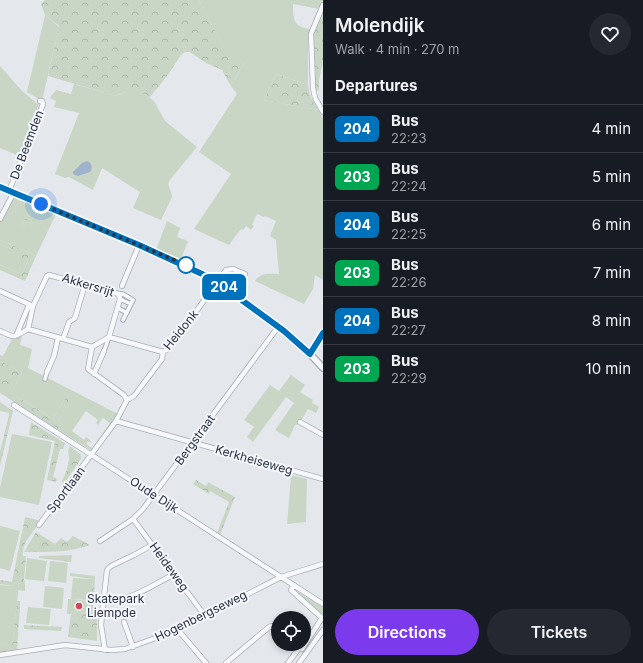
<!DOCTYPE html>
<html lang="en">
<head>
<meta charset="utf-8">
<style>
  :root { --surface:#171b24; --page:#242831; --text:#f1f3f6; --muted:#9ea1a6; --line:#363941; --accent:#7c3aed }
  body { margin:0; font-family:Inter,sans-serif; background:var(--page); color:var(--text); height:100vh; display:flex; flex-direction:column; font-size:15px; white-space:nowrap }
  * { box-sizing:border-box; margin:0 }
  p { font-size:13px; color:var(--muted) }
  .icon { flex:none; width:22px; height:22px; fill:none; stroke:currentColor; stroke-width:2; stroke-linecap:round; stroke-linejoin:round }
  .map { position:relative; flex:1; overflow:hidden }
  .drawer { display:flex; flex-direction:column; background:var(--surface); width:320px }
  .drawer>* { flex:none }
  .badge { padding:0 8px; border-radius:6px; font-size:14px; line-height:26px }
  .tools { position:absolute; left:271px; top:611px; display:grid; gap:8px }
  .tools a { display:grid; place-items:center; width:40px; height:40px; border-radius:50%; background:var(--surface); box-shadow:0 2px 6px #0003; font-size:20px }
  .you { position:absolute; width:20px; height:20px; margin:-10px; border:3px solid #fff; border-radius:50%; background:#1a73e8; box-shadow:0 0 0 6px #1a73e833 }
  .map>.badge { position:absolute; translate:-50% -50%; box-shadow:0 0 0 2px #fff }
  h2 { padding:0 12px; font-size:15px; line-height:36px }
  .round { display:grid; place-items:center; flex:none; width:42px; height:42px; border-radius:21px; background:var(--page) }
  .head { display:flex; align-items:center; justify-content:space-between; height:68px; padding:0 12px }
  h1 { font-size:19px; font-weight:600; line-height:30px }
  .primary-button { display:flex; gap:8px; margin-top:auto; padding:8px 12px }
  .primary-button a { flex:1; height:46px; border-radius:24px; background:var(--accent); color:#fff; font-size:16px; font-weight:600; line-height:46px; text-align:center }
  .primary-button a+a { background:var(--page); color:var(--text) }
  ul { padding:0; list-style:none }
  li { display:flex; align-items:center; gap:12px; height:48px; padding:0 12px; border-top:1px solid var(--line) }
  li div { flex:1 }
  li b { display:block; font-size:15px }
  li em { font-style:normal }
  li .badge { min-width:44px; font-weight:700; text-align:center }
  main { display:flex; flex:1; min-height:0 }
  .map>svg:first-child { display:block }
</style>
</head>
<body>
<main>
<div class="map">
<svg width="323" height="663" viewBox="0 0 323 663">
  <defs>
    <pattern id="forest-crowns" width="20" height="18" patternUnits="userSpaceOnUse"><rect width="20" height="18" fill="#c9d6c5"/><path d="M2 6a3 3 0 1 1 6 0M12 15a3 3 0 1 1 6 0" fill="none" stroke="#adb8ab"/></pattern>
  </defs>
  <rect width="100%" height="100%" fill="#e4e7ec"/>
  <path fill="#c9d6c5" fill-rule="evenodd" d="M199 0H323L319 9 293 4C293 19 293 27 310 29L308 38V85L276 74 264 100 318 110 323 118V280L315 275 313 289 304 304 255 281C261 272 269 274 279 274L276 240 270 236 276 221 265 216 264 217 257 214 252 225 254 226 251 230 246 226 243 230 241 229 229 245 194 229 231 174 199 152 237 94 231 86 244 63 228 57Z
    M45 15 59 27 42 101 27 92Z
    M0 66 22 91 39 105 19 156 0 148Z
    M74 84 116 96 128 91H134L144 93 154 101 165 121 197 147 169 181C167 187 172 191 172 197L161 220 133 208 140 192 102 168 93 190 69 177 65 178 55 174 79 113 54 107 56 101 50 98 56 90 71 94Z
    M12 198 30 206 22 227 24 228 35 205 56 214 36 256 0 240V222Z
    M167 221 180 228 177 237 188 241 180 261 156 250Z
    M0 244 13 250 12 253 28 260 22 274 0 265Z
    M22 336 20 345 32 349 28 368 118 414 91 450 60 431 63 425 58 421 71 397 67 395 53 419 11 393 22 372 0 361V355L3 356 12 339ZM86 411 98 420 96 423 98 425 103 418 110 423 92 448 86 444 88 441 90 443 91 441 86 437 84 440 72 431Z
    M291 375 305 385 300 392 313 400 312 403 319 407 316 413 308 409 299 424 295 425 289 438 275 430 294 403 286 397 253 442 247 437 254 427 244 420 270 385 279 391Z
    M12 434 52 442 39 505 0 497V488Z
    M291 475 307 479 306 522 287 524Z
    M0 526 20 531 10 571 0 568Z
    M27 558 47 561 44 581 25 579Z
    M50 561 68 563 66 583 48 581Z
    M73 578 93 579 91 600 71 599Z
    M17 581 19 584 12 648 7 644 0 643V585L12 586Z
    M45 586 64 588 62 609 43 607Z
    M294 590 323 607V616L294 591Z
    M70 599 91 601 90 613 70 611 69 601Z
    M28 607 51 609 49 625 26 623Z"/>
  <path fill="url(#forest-crowns)" d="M45 0H199L228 56 244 63 231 86 222 70 206 63 190 52H185L181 55 167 76 150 97C139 90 127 89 116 96L48 76 59 26 45 15 41 4Z
    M323 11V61L319 80V90L315 91 314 34 317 23Z
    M276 74 308 85 310 96 318 110 264 100Z
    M13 196 35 205 24 228 22 227 30 206 12 198Z
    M0 240 36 256 25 281 0 270V265L22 274 28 261 11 253 13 250 0 244Z
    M0 361 22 372 11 393 53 419 67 395 72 397 58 421 63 425 60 431 0 393Z
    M0 402 13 411 0 466V452L9 415V413L0 411Z
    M31 422 65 443 63 449H60L53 477 57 478 56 482 47 480 55 441 29 435Z
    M70 446 81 455V459L64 484 62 482V480C66 475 68 465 69 459 69 453 67 452 70 446Z
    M196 480 206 486 208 482 235 497 220 535 217 533 229 502 210 491 209 494 193 484Z
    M25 517 41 521C34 531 21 543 23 556H26L24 581H25V591L18 590 19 584 17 581 12 586 0 584V580L12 582Z
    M36 532 55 544 61 538 67 542 73 536 90 545C68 553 46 552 24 552Z
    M72 555 71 562 39 558V556Z
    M70 573 95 576 93 616 97 617V641L68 637 71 614H67L68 599H70V611L90 613 93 579 70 576Z
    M17 601H20V607L17 650 0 653V643L7 644 12 647Z
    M24 625 62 627 61 631 24 629Z"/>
  <path fill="#9fb4cc" d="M87 161C92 163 93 168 90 172L78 176 73 174V172L82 163Z"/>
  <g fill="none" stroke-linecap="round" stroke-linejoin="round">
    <g stroke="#a9aeb7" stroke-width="5.5">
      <path id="pedestrian" d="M119 294H123L133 300 123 320
        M120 299 131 304
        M118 308 127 313
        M104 351 109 337
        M45 379 47 372"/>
    </g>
    <g stroke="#a9aeb7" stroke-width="6">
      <path id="minor" d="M323 5 311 34 313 88 315 98 323 112
        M9 191 43 104 42 101H40
        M0 219 14 192
        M122 286 139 245
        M0 291 33 306 28 329 92 347
        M33 306 47 276 49 275 119 294 120 299 109 337
        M0 331C15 338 13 338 28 329
        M16 336 29 305
        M63 339 69 322 75 318 85 284
        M310 354 323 333
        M47 372 54 356 58 338
        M94 374 104 351
        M127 400 124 395 88 369 92 347 109 337 163 352
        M14 405 323 604
        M116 421 323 479
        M300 422 323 435
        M133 519 205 616
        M39 525 116 421 127 400 134 396 162 359 163 352 168 349 172 345 226 270 233 269 245 274
        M100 541 133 519 143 509 278 327
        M294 585 291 590 322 618 302 649
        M103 602C125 603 154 585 174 574
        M124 622 133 647
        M178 630 206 663
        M105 650 101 625 102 614 107 570 111 566 134 555 152 545
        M0 655 65 645 111 650 125 649 178 630 281 577 323 564
        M226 663 269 627 272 626 278 630
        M288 663 300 647
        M299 663 323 630"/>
    </g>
    <g stroke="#a9aeb7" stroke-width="8">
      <path id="tertiary" d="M0 187 139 245 213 279 284 331 310 354 323 368"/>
    </g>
    <use href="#pedestrian" stroke="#f7f8fa" stroke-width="3.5"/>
    <use href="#minor" stroke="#f7f8fa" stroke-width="4.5"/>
    <use href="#tertiary" stroke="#f7f8fa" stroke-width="5.5"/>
  </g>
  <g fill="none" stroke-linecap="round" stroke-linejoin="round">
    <g stroke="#fff" stroke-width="9">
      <path id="line" d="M0 187 139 245 213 279 284 331 310 354 323 333"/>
    </g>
    <use href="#line" stroke="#0072bc" stroke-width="6"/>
    <path stroke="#2b3445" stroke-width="4" stroke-dasharray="0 7.2" d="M41 204 186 265"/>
  </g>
  <circle fill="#fff" stroke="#0072bc" stroke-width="2" cx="186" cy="265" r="8"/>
  <circle fill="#d1495b" stroke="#f4f6f9" stroke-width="1.5" cx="79" cy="606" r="4"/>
  <g text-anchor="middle" stroke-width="4" stroke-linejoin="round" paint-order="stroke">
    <g font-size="12" fill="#2b3445" stroke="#f4f6f9">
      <text transform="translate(27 145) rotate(-69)" y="4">De Beemden</text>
      <text transform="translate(88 285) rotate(17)" y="4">Akkersrijt</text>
      <text transform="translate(181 330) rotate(-51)" y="4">Heidonk</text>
      <text transform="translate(195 440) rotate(-54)" y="4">Bergstraat</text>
      <text transform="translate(254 460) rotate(16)" y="4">Kerkheiseweg</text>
      <text transform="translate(66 490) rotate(-53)" y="4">Sportlaan</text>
      <text transform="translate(154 495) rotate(33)" y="4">Oude Dijk</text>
      <text transform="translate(169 567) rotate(54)" y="4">Heideweg</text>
      <text transform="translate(201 616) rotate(-26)" y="4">Hogenbergseweg</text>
    </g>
    <g font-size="12" fill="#2b3445" stroke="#f4f6f9" text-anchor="start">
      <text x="87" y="603">Skatepark<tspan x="87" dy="14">Liempde</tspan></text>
    </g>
  </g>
</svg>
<div class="tools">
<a><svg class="icon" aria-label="locate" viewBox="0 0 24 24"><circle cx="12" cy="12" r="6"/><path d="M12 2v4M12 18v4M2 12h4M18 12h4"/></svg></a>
</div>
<div class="you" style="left:41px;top:204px"></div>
<b class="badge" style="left:224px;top:287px;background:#0072bc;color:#fff">204</b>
</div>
<section class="drawer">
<div class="head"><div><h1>Molendijk</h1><p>Walk · 4 min · 270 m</p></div><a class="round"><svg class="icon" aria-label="heart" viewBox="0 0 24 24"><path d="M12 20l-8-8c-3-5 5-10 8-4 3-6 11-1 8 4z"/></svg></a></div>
<h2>Departures</h2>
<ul>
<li><span class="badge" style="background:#0072bc;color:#fff">204</span><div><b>Bus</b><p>22:23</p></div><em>4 min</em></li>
<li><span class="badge" style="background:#00a651;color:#fff">203</span><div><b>Bus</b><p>22:24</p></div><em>5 min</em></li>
<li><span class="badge" style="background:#0072bc;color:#fff">204</span><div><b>Bus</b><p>22:25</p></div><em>6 min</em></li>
<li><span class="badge" style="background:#00a651;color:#fff">203</span><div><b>Bus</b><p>22:26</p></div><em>7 min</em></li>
<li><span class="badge" style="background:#0072bc;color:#fff">204</span><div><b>Bus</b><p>22:27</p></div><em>8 min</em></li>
<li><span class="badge" style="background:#00a651;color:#fff">203</span><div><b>Bus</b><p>22:29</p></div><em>10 min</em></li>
</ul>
<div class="primary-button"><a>Directions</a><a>Tickets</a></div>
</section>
</main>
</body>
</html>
